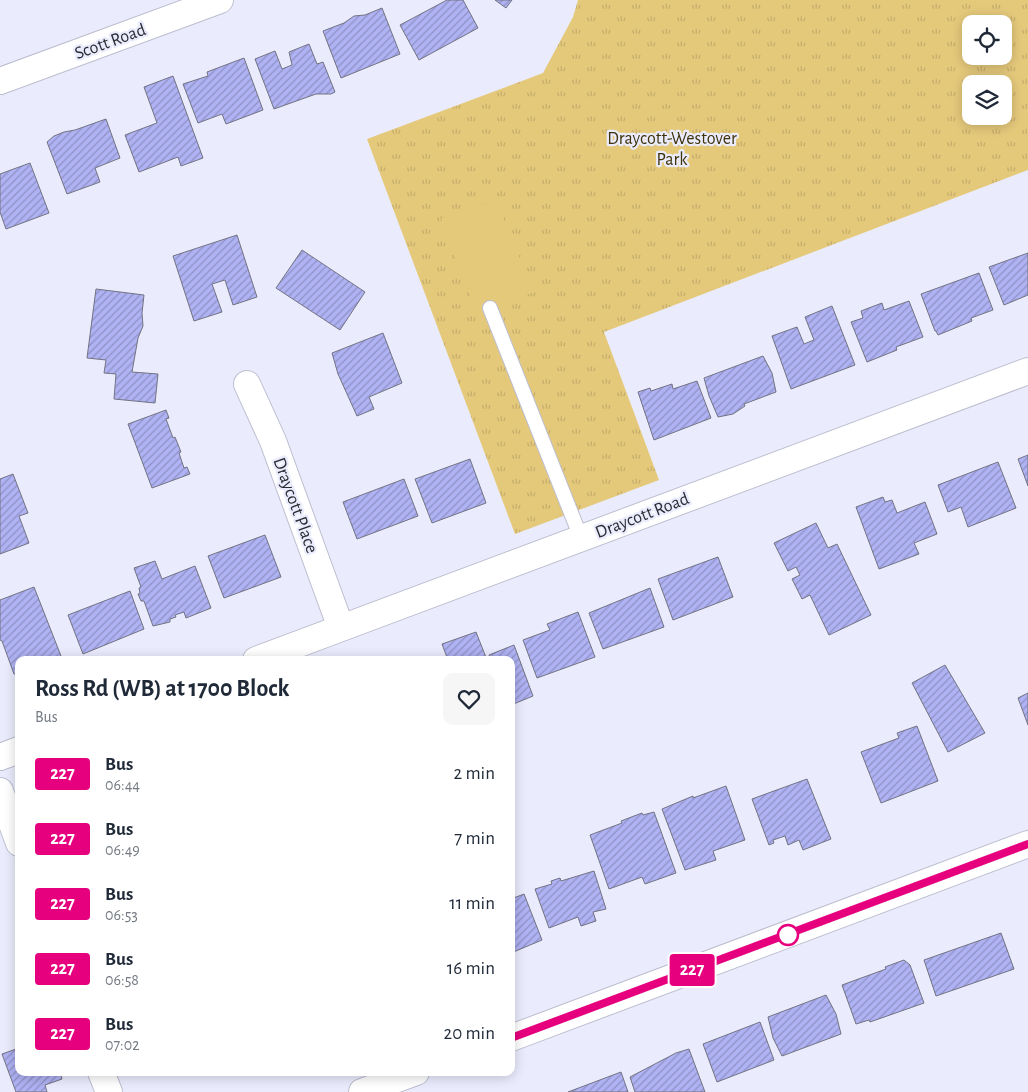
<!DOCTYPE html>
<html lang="en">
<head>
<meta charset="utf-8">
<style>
  :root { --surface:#fff; --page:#f6f6f7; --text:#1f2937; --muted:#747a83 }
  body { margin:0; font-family:"Alegreya Sans",sans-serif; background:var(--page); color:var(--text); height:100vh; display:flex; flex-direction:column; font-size:19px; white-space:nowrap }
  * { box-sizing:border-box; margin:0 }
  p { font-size:16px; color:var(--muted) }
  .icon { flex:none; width:28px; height:28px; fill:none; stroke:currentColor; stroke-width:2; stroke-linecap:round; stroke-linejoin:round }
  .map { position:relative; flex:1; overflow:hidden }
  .panel { position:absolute; left:15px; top:656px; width:500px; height:420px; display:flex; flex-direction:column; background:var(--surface); border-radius:10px; box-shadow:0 2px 12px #0003 }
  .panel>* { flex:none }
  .badge { padding:0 10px; border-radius:4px; font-size:18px; line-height:32px }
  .controls { position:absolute; left:962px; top:15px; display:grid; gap:10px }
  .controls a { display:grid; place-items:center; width:50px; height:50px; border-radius:10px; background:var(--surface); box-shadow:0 2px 12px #0003; font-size:25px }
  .map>.badge { position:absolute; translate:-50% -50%; box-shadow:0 0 0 2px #fff }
  .round { display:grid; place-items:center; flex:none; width:52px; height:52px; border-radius:10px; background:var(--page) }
  .headline { display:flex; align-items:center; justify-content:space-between; height:85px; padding:0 20px }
  h1 { font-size:24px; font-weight:600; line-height:38px }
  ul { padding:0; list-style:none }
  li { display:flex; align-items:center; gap:15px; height:65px; padding:0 20px }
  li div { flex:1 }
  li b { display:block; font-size:19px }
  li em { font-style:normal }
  li .badge { min-width:55px; font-weight:700; text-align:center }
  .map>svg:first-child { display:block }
</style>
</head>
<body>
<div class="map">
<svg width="1028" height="1092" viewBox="0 0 1028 1092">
  <defs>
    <pattern id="park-tufts" width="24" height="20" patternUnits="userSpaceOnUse" patternTransform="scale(1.25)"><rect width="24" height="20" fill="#e5c97b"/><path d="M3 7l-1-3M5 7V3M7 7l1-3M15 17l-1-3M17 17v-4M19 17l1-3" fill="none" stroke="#c5ad6b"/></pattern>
    <pattern id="building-hatch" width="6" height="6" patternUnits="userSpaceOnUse" patternTransform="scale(1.25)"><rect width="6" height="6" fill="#afb2f3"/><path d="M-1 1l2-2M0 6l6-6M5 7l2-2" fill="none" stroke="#8f91c5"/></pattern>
  </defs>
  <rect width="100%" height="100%" fill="#eaecfd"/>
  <path fill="url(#park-tufts)" fill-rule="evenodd" d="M578 0H1028V170L604 332 659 480 515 534 367 139 543 73 573 17ZM971 24H1004V56H971ZM971 84H1004V116H971Z"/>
  <path fill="#e5c97b" d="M496 201 534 292 477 314 441 219Z"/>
  <path fill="url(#building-hatch)" stroke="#727382" d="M447 0H463L478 28 419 60 400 25Z
    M495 0H512L506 8Z
    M382 8 400 54 341 78 323 31 344 23 354 16 365 15Z
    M309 44 317 64 323 62 335 92 331 94H316L274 109 255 59 275 51 282 69 292 65 289 52Z
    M244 58 263 110 226 124 222 114 198 123 183 84 208 76 207 72Z
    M173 76 203 158 181 166 178 157 139 172 125 135 157 123 144 87Z
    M106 119 120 158 95 168 100 182 67 194 47 142 54 136 64 132 75 130Z
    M30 163 49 213 6 229 0 212V174Z
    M237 235 257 297 233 305 225 280 212 284 222 312 194 321 173 256Z
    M302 250 365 292 340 330 276 288Z
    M1028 253V295L1004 305 989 267Z
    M979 273 993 310 971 318 972 321 938 335 936 331H935L921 294Z
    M96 289 144 295 142 313 143 326 138 338 132 372 158 374 155 403 114 399 116 374 104 373 106 360 87 358Z
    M909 301 923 337 896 347 897 350 867 362 851 322 863 318 861 311 882 303 884 310Z
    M832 306 855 365 791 389 772 336 797 327 804 344 814 340 805 317Z
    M383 333 402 383 369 397 374 409 357 416 338 374 332 353Z
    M763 356 772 373 776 392 744 404 745 406 733 414 718 417 709 396 704 378Z
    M697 381 711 418 654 440 638 392 650 388 651 391 672 384 673 389Z
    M166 410 169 418 166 419 173 438 175 437 181 452 179 453 184 468 187 467 190 474 152 488 128 424Z
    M1028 455V486L1018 459Z
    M470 459 486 503 432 523 415 479Z
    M998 462 1016 508 968 527 961 507 948 512 938 485Z
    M13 474 28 513 19 516 29 543 0 554V479Z
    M404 479 418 516 357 539 343 502Z
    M883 497 885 502 892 500 897 513 925 502 937 534 914 543 919 554 879 569 856 507Z
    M816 523 828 548 837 544 871 615 829 635 810 595 802 599 792 579 800 575 796 567 788 571 774 543Z
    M265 535 281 577 224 598 208 556Z
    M718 557 733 597 673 620 658 579Z
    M155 561 162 579 195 566 211 608 186 618 184 612 175 615 176 617 170 619V622L153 626 144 601H141L138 594 140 593 139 588 141 587 134 568Z
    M34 587 61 656 56 660H19V674H14L2 641 0 640V600Z
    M650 588 664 627 603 649 589 613Z
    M130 591 144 629 83 654 68 615Z
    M578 612 595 657 537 678 523 640 550 630 547 624Z
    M476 632 487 660H448L442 644Z
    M514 645 533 696 511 705V660H489L490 659 489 655Z
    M945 665 985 733 948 752 912 683Z
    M1028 693V725L1018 698Z
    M917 726 938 781 881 803 861 752 899 738 897 733Z
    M807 779 831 839 803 850 799 840 788 845 785 836 773 840 774 843 769 845 752 799Z
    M726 786 745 840 713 851 716 860 685 870 662 809 693 796V798Z
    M654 812 676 873 645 884 642 877 609 889 590 835 622 823 621 821 642 813 643 815Z
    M594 871 606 909 593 912 596 921 581 926 578 917 549 928 535 889 552 884 551 881 560 878 561 881Z
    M524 894 542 940 511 953V899Z
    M1001 933 1014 969 936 996 924 960Z
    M904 960 910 965 924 1003 870 1022 869 1020 856 1024 842 985 886 969 885 967Z
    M826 995 836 1014 841 1034 782 1056 773 1038 768 1017Z
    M760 1022 774 1060 717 1082 703 1044Z
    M19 1048V1072H60L62 1079 45 1085 47 1092H16L2 1054Z
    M689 1049 705 1092H635L630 1077 676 1053Z
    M621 1072 628 1092H568Z"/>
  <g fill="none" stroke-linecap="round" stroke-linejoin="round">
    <g stroke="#bdbecf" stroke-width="16">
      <path id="lane" d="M490 308 581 538"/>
    </g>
    <g stroke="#bdbecf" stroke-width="28">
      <path id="street" d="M0 81 220 0
        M247 384 273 441 341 628
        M256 660 1028 371
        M0 757 19 750
        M0 791 19 843
        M511 1038 1028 844
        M101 1072 109 1092
        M362 1092 416 1072"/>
    </g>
    <use href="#lane" stroke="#fff" stroke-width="14"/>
    <use href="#street" stroke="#fff" stroke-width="26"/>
  </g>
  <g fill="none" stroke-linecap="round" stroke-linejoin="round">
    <g stroke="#fff" stroke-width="11">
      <path id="line" d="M511 1038 1028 844"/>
    </g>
    <use href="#line" stroke="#e6007e" stroke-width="8"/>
  </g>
  <circle fill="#fff" stroke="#e6007e" stroke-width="2.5" cx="788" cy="935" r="10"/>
  <g text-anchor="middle" stroke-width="4.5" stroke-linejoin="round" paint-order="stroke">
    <g font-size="18" fill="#2a2a31" stroke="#eaecfd">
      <text transform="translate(110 41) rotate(-20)" y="6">Scott Road</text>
      <text transform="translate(296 505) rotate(70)" y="6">Draycott Place</text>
      <text transform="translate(642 515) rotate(-21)" y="6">Draycott Road</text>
    </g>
    <g font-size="18" fill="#3f320b" stroke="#eaecfd">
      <text x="672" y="144">Draycott-Westover<tspan x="672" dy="21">Park</tspan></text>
    </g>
  </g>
</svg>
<div class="controls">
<a><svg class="icon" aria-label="locate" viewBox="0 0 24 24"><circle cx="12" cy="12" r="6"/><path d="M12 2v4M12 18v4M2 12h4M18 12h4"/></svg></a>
<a><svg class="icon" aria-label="layers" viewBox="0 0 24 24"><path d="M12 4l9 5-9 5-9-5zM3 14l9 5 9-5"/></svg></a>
</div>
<b class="badge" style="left:692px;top:970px;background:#e6007e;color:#fff">227</b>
<section class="panel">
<div class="headline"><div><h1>Ross Rd (WB) at 1700 Block</h1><p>Bus</p></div><a class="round"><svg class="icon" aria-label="heart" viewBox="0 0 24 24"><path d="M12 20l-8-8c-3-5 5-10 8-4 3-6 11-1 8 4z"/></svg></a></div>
<ul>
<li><span class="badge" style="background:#e6007e;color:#fff">227</span><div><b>Bus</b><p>06:44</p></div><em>2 min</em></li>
<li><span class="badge" style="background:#e6007e;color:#fff">227</span><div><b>Bus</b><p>06:49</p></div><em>7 min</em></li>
<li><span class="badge" style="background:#e6007e;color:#fff">227</span><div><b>Bus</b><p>06:53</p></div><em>11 min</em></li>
<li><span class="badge" style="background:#e6007e;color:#fff">227</span><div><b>Bus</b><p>06:58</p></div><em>16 min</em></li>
<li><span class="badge" style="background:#e6007e;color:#fff">227</span><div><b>Bus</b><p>07:02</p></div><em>20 min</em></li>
</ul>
</section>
</div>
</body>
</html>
